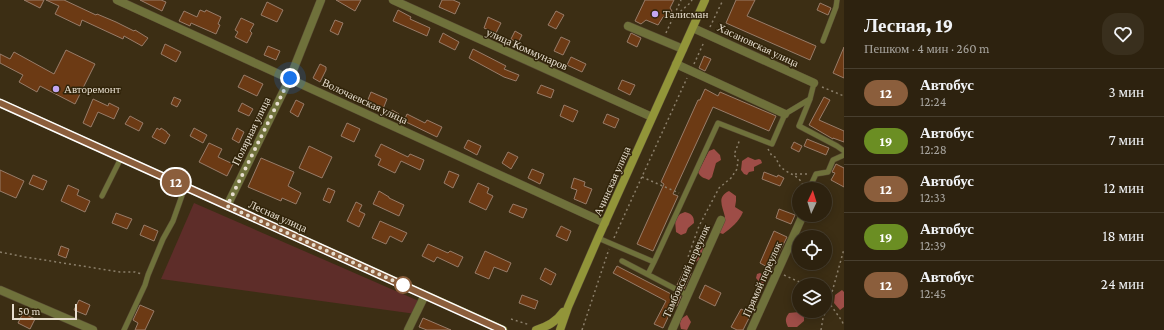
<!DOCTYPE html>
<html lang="ru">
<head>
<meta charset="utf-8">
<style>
  :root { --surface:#2d220f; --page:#392f1d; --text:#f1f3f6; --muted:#a7a49e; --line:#483f2f }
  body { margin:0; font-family:"Crimson Pro",serif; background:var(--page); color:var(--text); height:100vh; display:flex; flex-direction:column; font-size:15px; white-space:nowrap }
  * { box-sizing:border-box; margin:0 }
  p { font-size:13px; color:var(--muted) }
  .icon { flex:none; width:22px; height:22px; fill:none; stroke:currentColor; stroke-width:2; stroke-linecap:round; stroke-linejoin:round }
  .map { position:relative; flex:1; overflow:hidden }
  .sheet { display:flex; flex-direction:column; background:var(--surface); width:320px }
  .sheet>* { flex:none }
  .badge { padding:0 8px; border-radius:13px; font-size:14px; line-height:26px }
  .needle { width:26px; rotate:4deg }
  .buttons { position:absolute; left:792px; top:182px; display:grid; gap:8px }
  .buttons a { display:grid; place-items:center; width:40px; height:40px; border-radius:50%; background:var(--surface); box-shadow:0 2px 10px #0003,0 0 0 1px var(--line); font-size:20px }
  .scale { position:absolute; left:12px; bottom:10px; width:65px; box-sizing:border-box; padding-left:4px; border:2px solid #e7decf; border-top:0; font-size:11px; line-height:14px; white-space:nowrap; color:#e7decf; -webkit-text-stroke:3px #31240a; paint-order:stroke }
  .you { position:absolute; width:20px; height:20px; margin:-10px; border:3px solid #fff; border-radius:50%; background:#1a73e8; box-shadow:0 0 0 6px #1a73e833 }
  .map>.badge { position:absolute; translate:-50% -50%; box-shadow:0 0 0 2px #fff }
  .round { display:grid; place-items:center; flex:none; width:42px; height:42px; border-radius:16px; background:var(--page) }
  .head { display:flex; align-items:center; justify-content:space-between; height:68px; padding:0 20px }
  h1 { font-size:19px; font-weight:800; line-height:30px }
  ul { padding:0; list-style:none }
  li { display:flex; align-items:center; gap:12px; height:48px; padding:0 20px; border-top:1px solid var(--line) }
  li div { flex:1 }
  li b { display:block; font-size:15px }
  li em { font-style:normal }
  li .badge { min-width:44px; font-weight:700; text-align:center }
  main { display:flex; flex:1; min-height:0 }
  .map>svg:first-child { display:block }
</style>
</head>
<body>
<main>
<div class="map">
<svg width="844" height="330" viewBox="0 0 844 330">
  <rect width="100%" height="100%" fill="#3c2e14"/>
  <path fill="#5e2d29" d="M194 203 421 302 416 314 161 279Z"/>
  <path fill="#9e4d47" d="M714 149 720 155 721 160 716 163 712 177 709 180C704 178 700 177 698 172L709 151Z
    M748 157 755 160 759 159 761 160 762 163 754 167V171L749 172 747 175 744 174 741 170 742 161Z
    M729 191 736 196V201L735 207 743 212C739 222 731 228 723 234L720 233V229L725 217C723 207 716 197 729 191Z
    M685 212C692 214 694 216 694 223L688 228 686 233 681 235 676 232 675 220 680 214Z
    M702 244C704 250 702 258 696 262L692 259 698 245Z
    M760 273 767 277V281L764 285 760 283 756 278 757 274Z
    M842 290 844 292V307L840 310 834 303 835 295Z
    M799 312 804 315V321L797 327H788C785 321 785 318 789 313Z
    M687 315 691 322 687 330 681 329C679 322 680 319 687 315Z"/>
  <path fill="#6c3a14" stroke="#987c69" d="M24 0H44L40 8Z
    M46 0H64L96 15 97 14 116 22 134 31 135 30 148 38 142 46 124 36 123 39 82 20 80 26 55 14 59 6Z
    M140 0H161L166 2 162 11Z
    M336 0H361L355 11Z
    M442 0H453L460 3 455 14 439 7Z
    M645 0H674L670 8 672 11 669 17H663L658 25 646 20 641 24 635 21Z
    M736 0H755L747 16 816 46 810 60 726 23Z
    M267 2 283 10 277 22 261 15Z
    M820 3 831 8 828 15 817 10Z
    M200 10 205 12 206 10 221 17 218 24 220 25 216 34 191 23 190 26 179 21 184 11 197 17Z
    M398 10 411 17 410 19 430 28 427 36 393 21Z
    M556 11 564 15 556 29 548 25Z
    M488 17 501 23 496 33 484 28Z
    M241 18 254 24 250 31 252 33 247 43 235 37 238 32 235 30Z
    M335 20 343 23 338 35 330 31Z
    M515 31 522 35 518 43 511 39Z
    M443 33 459 42 455 50 439 42Z
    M631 33 641 38 637 47 627 42Z
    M561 37 570 41 563 55 554 51Z
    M165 44 181 52 176 62 161 54Z
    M268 46 280 51 276 60 264 55Z
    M844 47V78L833 73Z
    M473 49 506 66 504 69 519 75 516 81 504 77 469 58Z
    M66 50 95 64 75 104 40 86 37 92 19 82 23 75 0 63V54L10 59 14 52 54 74Z
    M704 56 711 59 705 71 699 68Z
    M571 57 586 64 582 72 567 65Z
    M320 64 326 67V70L320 82 313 78Z
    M244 75 263 84 257 96 238 87Z
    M622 80 635 85 630 95 618 89Z
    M541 85 554 90 551 98 537 93Z
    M705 89 718 96 720 92 776 116 769 131 713 107 673 194 678 196 653 251 637 244 664 184 661 182 698 100H700Z
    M371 92 387 99 383 109 367 102Z
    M174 97 181 100 177 107 171 104Z
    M824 97 830 100 819 120 844 131V142L833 138V139L809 125Z
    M93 99 108 106 109 103 119 108 114 119 98 112 91 127 83 123Z
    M296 100 304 104 298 117 290 112Z
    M242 103 253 109 249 116 238 111Z
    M564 105 578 111 573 122 560 116Z
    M392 110 399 114 396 119 389 116Z
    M407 114 425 123 427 120 442 127 437 137 404 121Z
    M607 114 619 119 615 128 603 123Z
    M130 116 143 123 139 131 125 124Z
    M347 123 360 129 354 142 341 136Z
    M157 128 160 130 161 128 167 132V133L170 135 165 144 152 137Z
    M194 128 207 135 203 143 190 136Z
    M237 128 244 132 239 143 232 139Z
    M807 139 829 148 826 155 804 146Z
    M468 140 481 146 477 155 464 148Z
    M794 142 802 146 799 152 791 148Z
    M209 143 222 149 218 157 233 164 227 176 199 162Z
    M381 144 408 157 410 154 424 160 420 170 401 161 395 173 378 165 381 159 375 156Z
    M309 146 332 157 322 178 299 168Z
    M508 152 518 157 511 169 502 163Z
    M261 158 294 172 288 186 301 193 296 204 282 198 281 201 248 187Z
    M836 164 844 168V187L831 180 835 173 832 172Z
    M532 169 544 174 540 184 528 178Z
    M0 170 24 181 16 198 0 191Z
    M449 171 459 175 453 188 444 183Z
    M764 172 777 177 778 175 784 178 780 186 762 179Z
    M33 175 47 181 43 190 29 184Z
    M574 178 585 182 584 186 592 189 586 204 574 199 577 190 571 188Z
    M478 183 489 188 487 193 493 196 486 210 469 202Z
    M68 185 79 190 77 195 90 201 85 212 61 201Z
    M328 188 335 191 330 203 323 200Z
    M379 191 389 197V198L404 205 399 216 373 204Z
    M356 202 362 205 359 211 365 214 359 227 347 221Z
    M513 204 527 209 523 218 509 212Z
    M779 209 795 215 791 224 776 218Z
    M116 213 132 219 127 229 112 223Z
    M380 221 407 233 402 242 390 236 386 244 372 238Z
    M144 225 158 231 154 241 140 235Z
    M561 226 571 231 567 241 556 236Z
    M774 231 787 237 771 269 760 263Z
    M428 244 448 253 450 251 463 257 458 267 437 257 434 262 422 256Z
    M61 246 69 249 66 258 58 255Z
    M485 251 511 263 507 272 494 267 489 279 475 273Z
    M617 266 673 295 674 293 681 296 677 306 674 305 663 328 654 324 666 301 613 273Z
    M545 268 556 274 551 285 540 279Z
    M684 270 691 273 684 289 677 285Z
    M705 285 721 293 715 306 699 298Z
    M522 295 538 301 535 309 519 303Z
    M79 300 90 305 86 315 74 310Z
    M140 305 154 311 145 330H135L138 323 133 320Z
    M741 309 751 314 743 330H737L731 327Z
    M23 313 35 319 30 329 18 323Z
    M423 318 451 330H427L419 327Z"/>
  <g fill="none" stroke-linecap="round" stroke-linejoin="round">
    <g stroke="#574a32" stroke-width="6">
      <path id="lane" d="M823 41 836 7 837 0
        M814 83 810 99 799 126 837 146 844 151
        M809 189 816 174 828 172 833 160 844 155
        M102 196 121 158
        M598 238 654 262 718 123 772 144 785 114 810 99
        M622 261 687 295
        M648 274 654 262
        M124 330 145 285 148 275 163 239 173 221 185 187"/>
    </g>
    <g stroke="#574a32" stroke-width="9">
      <path id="street" d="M117 0 605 223
        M393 0 652 117
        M628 26 683 49
        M693 28 814 83
        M676 64 785 114
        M227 206 290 78 321 0
        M0 290 93 330
        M408 330 425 295
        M672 330 721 220
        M751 330 803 215"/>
    </g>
    <g stroke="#574a32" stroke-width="9">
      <path id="secondary" d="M0 103 503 330
        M536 330C548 326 556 322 563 312
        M560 330 568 307 598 238 705 0"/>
    </g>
    <path stroke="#8b7f6a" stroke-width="1.5" stroke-dasharray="2 3" stroke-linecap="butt" d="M673 18 690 3 692 0
      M710 27 723 0
      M666 33 681 0
      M694 64 704 42
      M822 87 844 96
      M768 149 772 156 775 157C777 160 778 163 780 166 788 175 797 173 803 185
      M795 174H809
      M642 177 679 193
      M614 238 687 78
      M0 252 25 257 120 272H135L142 274
      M692 266 688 257 699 226 719 188 731 178 737 169 738 160 734 155 740 139
      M784 275 806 285
      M825 297 842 321 844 326
      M511 319 530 325
      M582 330 609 249
      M821 330 823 318 829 303 844 249"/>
    <use href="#lane" stroke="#6f713b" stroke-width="5"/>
    <use href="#street" stroke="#6f713b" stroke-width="8"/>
    <use href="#secondary" stroke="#929539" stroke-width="8"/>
  </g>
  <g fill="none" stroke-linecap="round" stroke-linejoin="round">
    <g stroke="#fff" stroke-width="9">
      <path id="line" d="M0 103 502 330"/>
    </g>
    <use href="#line" stroke="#8b5e3c" stroke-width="6"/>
    <path stroke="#e7decf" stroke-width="4" stroke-dasharray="0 7.2" d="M290 78 227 206 403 285"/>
  </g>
  <g fill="#c3a7f2" stroke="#31240a" stroke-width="1.5">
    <circle cx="655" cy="14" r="4"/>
    <circle cx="56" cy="89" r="4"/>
  </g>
  <circle fill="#fff" stroke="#8b5e3c" stroke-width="2" cx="403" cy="285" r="8"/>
  <g text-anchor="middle" stroke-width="3" stroke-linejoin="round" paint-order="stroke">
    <g font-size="11" fill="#e7decf" stroke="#31240a" text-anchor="start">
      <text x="663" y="18">Талисман</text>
      <text x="64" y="93">Авторемонт</text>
    </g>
    <g font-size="11" fill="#e7decf" stroke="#31240a">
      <text transform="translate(758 45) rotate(25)" y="4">Хасановская улица</text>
      <text transform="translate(527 49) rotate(24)" y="4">улица Коммунаров</text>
      <text transform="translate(365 101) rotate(25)" y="4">Волочаевская улица</text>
      <text transform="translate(251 131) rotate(-64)" y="4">Полярная улица</text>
      <text transform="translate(612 181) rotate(-66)" y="4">Ачинская улица</text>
      <text transform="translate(278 216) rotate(24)" y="4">Лесная улица</text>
      <text transform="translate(686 271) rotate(-66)" y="4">Тамбовский переулок</text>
      <text transform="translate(762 279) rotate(-66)" y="4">Прямой переулок</text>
    </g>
  </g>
</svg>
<div class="buttons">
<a><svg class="needle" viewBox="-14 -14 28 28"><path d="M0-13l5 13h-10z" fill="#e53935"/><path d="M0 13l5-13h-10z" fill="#a7a49e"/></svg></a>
<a><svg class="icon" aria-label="locate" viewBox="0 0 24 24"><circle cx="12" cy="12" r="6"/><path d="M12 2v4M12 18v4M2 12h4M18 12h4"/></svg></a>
<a><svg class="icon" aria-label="layers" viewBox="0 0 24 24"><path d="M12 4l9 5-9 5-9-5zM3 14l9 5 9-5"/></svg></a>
</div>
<div class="scale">50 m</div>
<div class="you" style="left:290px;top:78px"></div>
<b class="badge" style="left:176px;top:182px;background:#8b5e3c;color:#fff">12</b>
</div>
<section class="sheet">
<div class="head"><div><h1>Лесная, 19</h1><p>Пешком · 4 мин · 260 m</p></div><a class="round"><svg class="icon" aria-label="heart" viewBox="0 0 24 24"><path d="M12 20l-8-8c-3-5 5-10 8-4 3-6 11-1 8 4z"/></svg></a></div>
<ul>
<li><span class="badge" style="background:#8b5e3c;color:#fff">12</span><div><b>Автобус</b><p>12:24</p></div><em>3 мин</em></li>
<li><span class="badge" style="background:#6b8e23;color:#fff">19</span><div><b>Автобус</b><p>12:28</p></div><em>7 мин</em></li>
<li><span class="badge" style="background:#8b5e3c;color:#fff">12</span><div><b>Автобус</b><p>12:33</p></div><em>12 мин</em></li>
<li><span class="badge" style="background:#6b8e23;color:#fff">19</span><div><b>Автобус</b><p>12:39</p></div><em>18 мин</em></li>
<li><span class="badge" style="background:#8b5e3c;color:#fff">12</span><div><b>Автобус</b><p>12:45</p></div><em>24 мин</em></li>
</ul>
</section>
</main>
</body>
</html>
